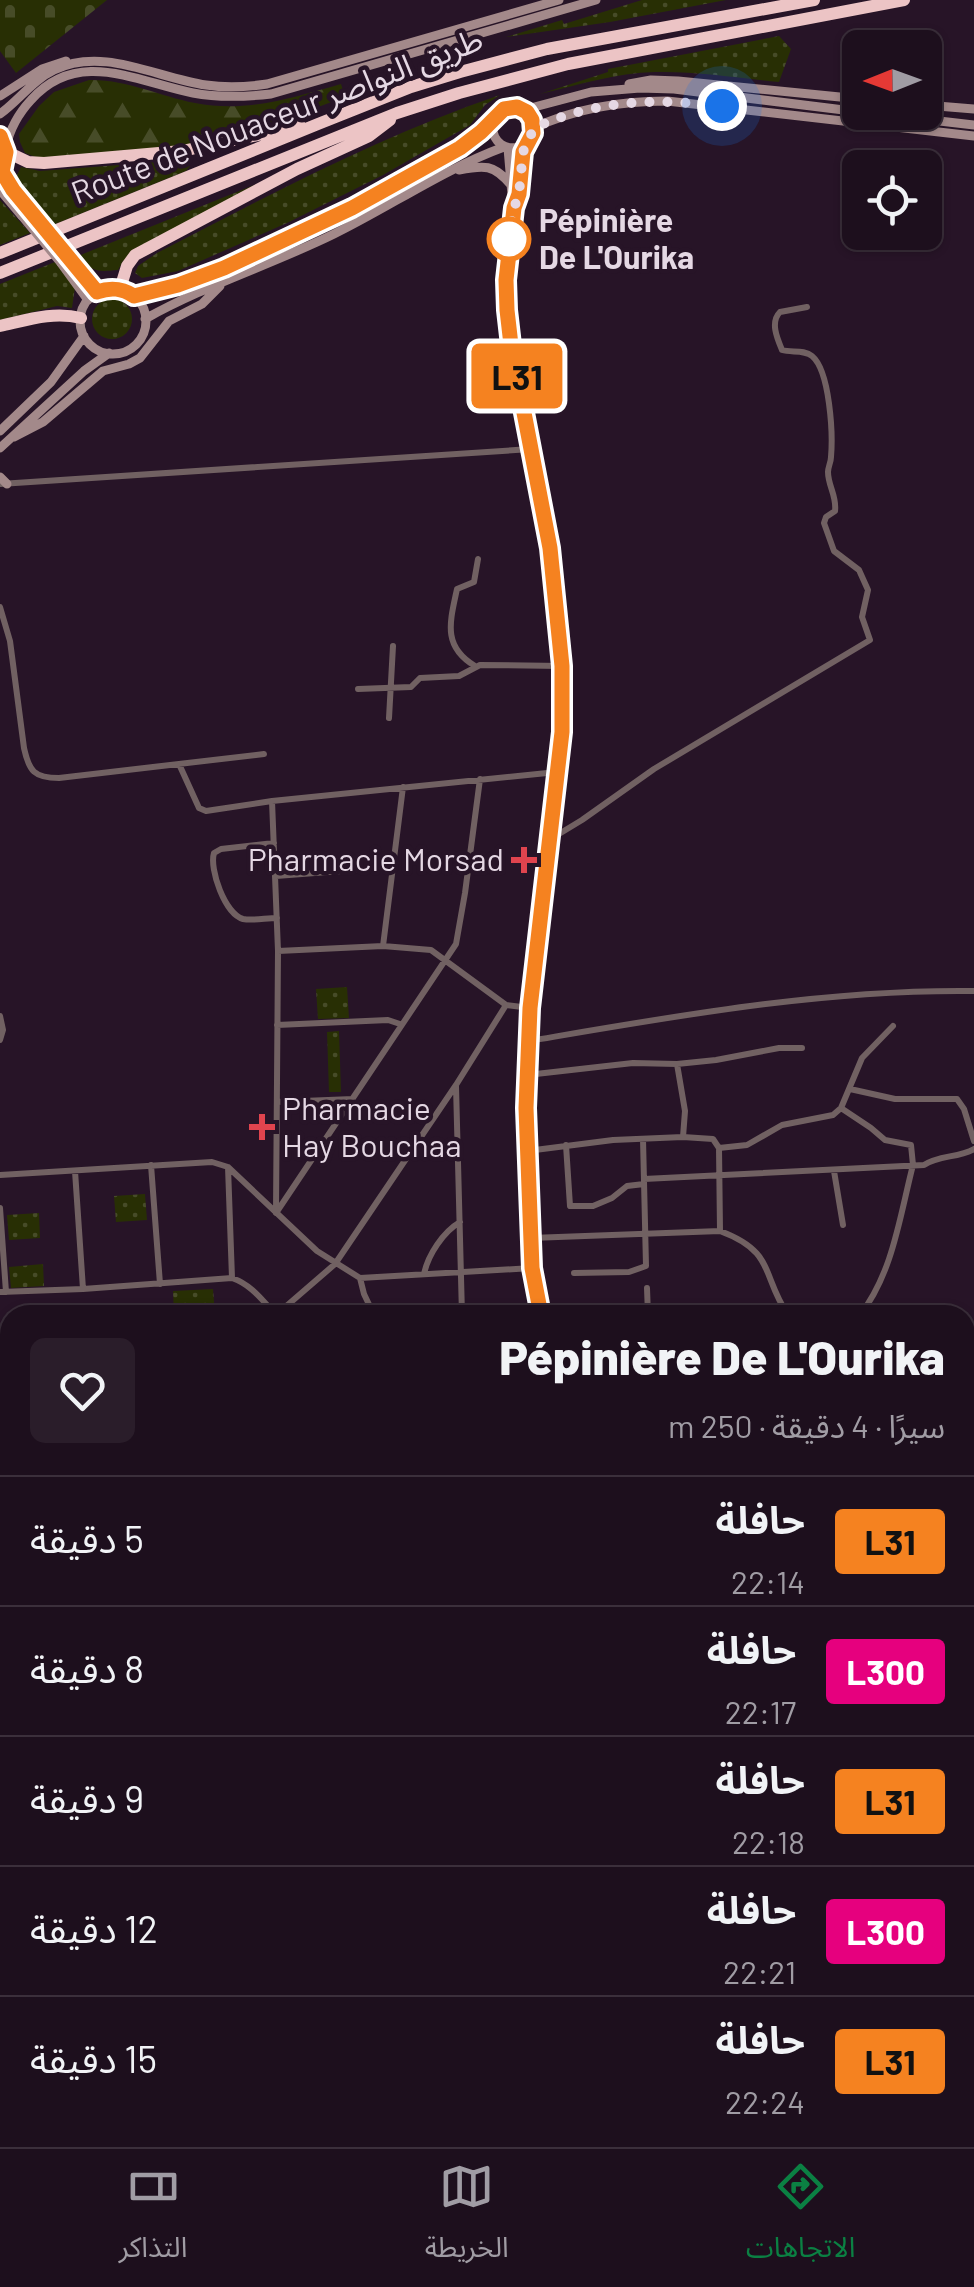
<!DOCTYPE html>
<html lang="ar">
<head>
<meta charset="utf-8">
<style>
  :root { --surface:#1d0f1d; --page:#2a1d2a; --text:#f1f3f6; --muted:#a09ca4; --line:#3b2f3b; --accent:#0b8043 }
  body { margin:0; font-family:Barlow,"Noto Sans Arabic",sans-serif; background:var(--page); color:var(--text); direction:rtl; height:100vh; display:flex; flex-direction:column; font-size:38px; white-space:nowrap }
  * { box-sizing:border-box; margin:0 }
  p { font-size:32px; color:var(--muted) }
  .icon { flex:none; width:55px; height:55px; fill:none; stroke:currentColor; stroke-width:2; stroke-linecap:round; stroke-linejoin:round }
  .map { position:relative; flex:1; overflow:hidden; direction:ltr }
  .sheet { position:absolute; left:0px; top:1305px; width:975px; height:842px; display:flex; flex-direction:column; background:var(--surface); border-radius:30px 30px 0 0; box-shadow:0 2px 8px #0004,0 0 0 2px var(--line); direction:rtl }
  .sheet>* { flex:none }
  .badge { padding:0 20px; border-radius:8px; font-size:35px; line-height:65px }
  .needle { width:65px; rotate:269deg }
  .tools { position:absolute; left:842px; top:30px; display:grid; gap:20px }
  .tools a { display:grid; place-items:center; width:100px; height:100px; border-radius:15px; background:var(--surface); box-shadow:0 2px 8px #0004,0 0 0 2px var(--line); font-size:50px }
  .you { position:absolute; width:50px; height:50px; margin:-25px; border:8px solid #fff; border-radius:50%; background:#1a73e8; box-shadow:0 0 0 15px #1a73e833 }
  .map>.badge { position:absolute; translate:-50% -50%; box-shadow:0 0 0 5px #fff }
  .round { display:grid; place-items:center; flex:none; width:105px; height:105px; border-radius:15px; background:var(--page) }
  .head { display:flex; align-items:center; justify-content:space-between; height:170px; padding:0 30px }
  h1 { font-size:48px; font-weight:800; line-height:75px }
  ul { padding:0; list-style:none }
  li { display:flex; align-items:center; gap:30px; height:130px; padding:0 30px; border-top:2px solid var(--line) }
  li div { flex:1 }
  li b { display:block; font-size:38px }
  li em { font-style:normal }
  li .badge { min-width:110px; font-weight:700; text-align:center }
  .dock { display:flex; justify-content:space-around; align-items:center; height:140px; border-top:2px solid var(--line); background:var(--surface); font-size:28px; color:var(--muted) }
  .dock a { display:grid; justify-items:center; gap:5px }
  .dock .on { color:var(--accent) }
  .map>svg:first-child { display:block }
</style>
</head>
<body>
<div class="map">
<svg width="974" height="2147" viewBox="0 0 974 2147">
  <defs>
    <pattern id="grass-dots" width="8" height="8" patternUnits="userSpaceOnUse" patternTransform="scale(2.5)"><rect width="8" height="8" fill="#282f04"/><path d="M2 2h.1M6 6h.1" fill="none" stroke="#474c28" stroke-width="1.8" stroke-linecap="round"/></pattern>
    <pattern id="forest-firs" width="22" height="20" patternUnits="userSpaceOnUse" patternTransform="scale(2.5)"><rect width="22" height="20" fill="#282f04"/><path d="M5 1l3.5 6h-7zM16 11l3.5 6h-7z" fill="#474c28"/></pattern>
    <pattern id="cemetery-stones" width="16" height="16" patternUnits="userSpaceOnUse" patternTransform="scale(2.5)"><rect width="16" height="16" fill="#282f04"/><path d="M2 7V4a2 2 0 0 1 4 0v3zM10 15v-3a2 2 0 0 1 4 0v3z" fill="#474c28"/></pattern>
  </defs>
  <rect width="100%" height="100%" fill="#271427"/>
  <path fill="url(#grass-dots)" d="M642 0H726L610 22 506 37 562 20 564 24Z
    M779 36 791 49 779 82C738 78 696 71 655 72 616 73 578 85 540 94L608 72V69Z
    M500 95 485 105 470 125 383 175 287 223 178 271 142 278 135 273 138 266 157 253C269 195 380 136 500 95Z
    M185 160 190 166 186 171 53 225 26 194 16 177 21 167 40 171Z
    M259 183 123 261 118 270C96 272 93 272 78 256Z
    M0 200 30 233 0 245Z
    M55 262 75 287 72 308 57 306 0 320V284Z
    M92 319a20 20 0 1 1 40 0a20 20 0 1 1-40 0Z
    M347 987 349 1018 318 1019 316 989Z
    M339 1031 341 1092H329L327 1032Z
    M145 1194 147 1220 116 1222 114 1196Z
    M39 1213 40 1238 9 1240 7 1215Z
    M43 1264 44 1286 11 1288 9 1267Z
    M213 1289 215 1315H174L173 1291Z"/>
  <path fill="url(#forest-firs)" d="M89 80C126 79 159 96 195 103 246 113 292 98 341 84L345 97 267 126 202 145 38 158 25 153 20 142 19 134 39 106 54 92Z"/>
  <path fill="url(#cemetery-stones)" d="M0 0H107L16 73 0 51Z"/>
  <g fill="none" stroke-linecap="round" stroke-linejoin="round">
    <path stroke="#716162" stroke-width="6" d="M0 484 531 449
      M0 607 10 641 24 748C29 771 34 778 59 778L264 754
      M475 666C442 646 450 622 457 589L474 582 478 559
      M358 689 411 687 420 678 459 676 480 665 562 666
      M389 718 393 646
      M179 764 199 808 206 811 272 801 557 772
      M272 801 278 951 276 1211
      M549 840 582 820 654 769 870 640 862 617 868 590 859 570 834 551 824 523 826 517 835 511C837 496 828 486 828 472 828 467 831 462 831 457 833 434 830 371 812 356 804 349 791 353 782 350 777 338 770 322 780 312L807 307
      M274 843 221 849 214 853C209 869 225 914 243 919 253 921 266 918 277 918
      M276 876 393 867
      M383 946 403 787
      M278 951 383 946 431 950 506 1005 530 1008
      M0 1016 3 1030 0 1040
      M277 1025 388 1020 400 1024
      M529 1041C676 1016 824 989 974 991
      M677 1064 685 1111 683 1137
      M527 1075 633 1063 677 1064 716 1060 779 1048H802
      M456 1086 462 1315
      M850 1089 895 1099H957L964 1109 974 1141
      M278 1102 353 1099
      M841 1108 871 1128 885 1140 911 1145 913 1165C900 1215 893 1273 860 1315
      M566 1145 570 1206H593L612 1198 627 1186 644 1184
      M719 1148 747 1145 782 1125 833 1115 841 1108 862 1058 893 1026
      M527 1151 613 1140 683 1137 713 1139 719 1148 720 1231
      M151 1165 160 1284
      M228 1167 232 1278
      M75 1171 83 1289
      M834 1171 843 1225
      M0 1175 212 1162 228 1167 317 1251 360 1278 532 1268
      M644 1179 924 1165C939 1155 958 1158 974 1149
      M0 1208 6 1292
      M276 1213 456 944 465 893 480 779
      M531 1238 720 1231C776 1252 761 1275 788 1315
      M574 1273 629 1272 646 1266 643 1139
      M424 1274C428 1255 443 1232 460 1222
      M360 1278 364 1294 374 1315
      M647 1288 648 1315
      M0 1292 83 1289 232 1278C252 1285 262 1300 276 1315
      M276 1315 335 1264 456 1085 506 1005
      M548 1315 573 1310 584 1315
      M965 1357H974
      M0 1367H10
      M965 1371 974 1367
      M965 1426 974 1423
      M0 1442 10 1441
      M969 1477 974 1489
      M0 1498 9 1491
      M965 1548 974 1544
      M0 1584 10 1580
      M965 1601 974 1597
      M0 1629 10 1631
      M965 1644 974 1641
      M965 1651 974 1681
      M0 1706 10 1707
      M0 1784 10 1785
      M965 1832 974 1849
      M0 1862 10 1863
      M965 1891 974 1885
      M965 1949 974 1912
      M965 1960H974
      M0 1979 10 1980
      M965 1993 974 2000
      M0 2086H10
      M965 2099 974 2090
      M965 2101 974 2113
      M522 2138 523 2147
      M568 2138 569 2147
      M188 2141 284 2147
      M100 2147 105 2138
      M300 2147V2138
      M349 2147H506
      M940 2147 943 2138"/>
    <path stroke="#a3898a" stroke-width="9" d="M629 84 651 80 678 81 860 99
      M0 96 42 69 66 61
      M925 105 974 109
      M862 112 974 125
      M0 114C19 100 33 80 54 70 103 46 157 78 206 85 226 88 247 87 267 84L559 0
      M493 121C490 143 507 154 526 144
      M534 128C576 108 620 101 667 101L974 136
      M0 136C8 148 8 160 2 173
      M6 147C10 128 18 114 31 100 78 47 137 82 193 93 219 98 244 97 271 94L596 0
      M508 148 513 207 507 254 508 321 550 548 562 666V732L530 1008 525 1108 532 1268 541 1315
      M459 170C484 165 494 164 511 185
      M3 171 13 190 29 209
      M0 190 22 216
      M515 205 519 193 523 152 534 128 532 119 523 110
      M71 262 97 293
      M61 263 88 300
      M80 321a33 33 0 1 1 66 0a33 33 0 1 1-66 0Z
      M134 296 178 285 263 251 352 208 459 148 477 135 503 109 517 107 523 110 591 92 640 88 674 89 860 112
      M145 319C203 286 273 264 334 234 391 206 444 169 504 147
      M0 431 51 382 84 336
      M14 437 43 422 103 371 129 364 140 358 169 321 202 304 220 286
      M0 448 84 371 109 353
      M0 477 7 484
      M706 2138 711 2147"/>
    <path stroke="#ecc4c5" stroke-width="12" d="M7 152 28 162 44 163 182 151 300 126
      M0 253 318 124 411 87 460 72 547 49 814 0
      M0 273 397 113 459 93 568 64 904 0
      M120 289 127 266 135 255 297 169 369 136 390 120
      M0 326C27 320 53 311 81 318"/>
    <path stroke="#a3898a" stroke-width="9" d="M29 209 71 262
      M22 216 61 263"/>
  </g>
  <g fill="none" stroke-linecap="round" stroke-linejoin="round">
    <g stroke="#fff" stroke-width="22">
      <path id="line" d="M0 136 6 152 2 172 13 190 88 281 97 292C111 287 122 288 134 296L178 285 224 268 352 208 460 148 481 132 504 109 517 107 527 112 532 120 533 133 523 152 519 194 514 208 506 280 507 310 511 345 550 548 562 666V732L530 1008 526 1108 532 1268 541 1315"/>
    </g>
    <use href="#line" stroke="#f58220" stroke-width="15"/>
    <path stroke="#e5d8e4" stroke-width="10" stroke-dasharray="0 18" d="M509 239 514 208 519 194 523 152 534 128C595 100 656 98 722 106"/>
  </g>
  <circle fill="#fff" stroke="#f58220" stroke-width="5" cx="509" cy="239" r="20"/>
  <g fill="#e0444e" stroke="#271427" stroke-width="4">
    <path d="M519 845h10v10h10v10h-10v10h-10v-10h-10v-10h10z"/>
    <path d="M257 1112h10v10h10v10h-10v10h-10v-10h-10v-10h10z"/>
  </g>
  <g text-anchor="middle" stroke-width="9" stroke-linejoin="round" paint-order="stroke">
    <g font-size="32" fill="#e5d8e4" stroke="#271427">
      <text transform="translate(277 116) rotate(-21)" y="11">Route de Nouaceur طريق النواصر</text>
    </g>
    <g font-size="32" font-weight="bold" fill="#e5d8e4" stroke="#271427" text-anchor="start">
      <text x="539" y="232">Pépinière<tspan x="539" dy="37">De L'Ourika</tspan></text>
    </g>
    <g font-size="32" fill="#e5d8e4" stroke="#271427" text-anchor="end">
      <text x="504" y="871">Pharmacie Morsad</text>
      <text x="282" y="1120" text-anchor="start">Pharmacie<tspan x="282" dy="37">Hay Bouchaa</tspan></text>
    </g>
  </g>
</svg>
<div class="tools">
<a><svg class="needle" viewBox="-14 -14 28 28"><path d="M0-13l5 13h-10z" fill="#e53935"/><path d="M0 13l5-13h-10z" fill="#a09ca4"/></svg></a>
<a><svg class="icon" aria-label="locate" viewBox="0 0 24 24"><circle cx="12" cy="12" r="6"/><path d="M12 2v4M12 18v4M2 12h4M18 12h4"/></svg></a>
</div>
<div class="you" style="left:722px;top:106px"></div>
<b class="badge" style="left:517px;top:376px;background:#f58220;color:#111">L31</b>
<section class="sheet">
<div class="head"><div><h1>Pépinière De L'Ourika</h1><p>سيرًا · 4 دقيقة · 250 m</p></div><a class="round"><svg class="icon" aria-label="heart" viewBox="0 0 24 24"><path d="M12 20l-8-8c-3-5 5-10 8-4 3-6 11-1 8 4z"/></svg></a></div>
<ul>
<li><span class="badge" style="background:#f58220;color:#111">L31</span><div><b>حافلة</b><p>22:14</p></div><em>5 دقيقة</em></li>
<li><span class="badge" style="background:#e6007e;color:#fff">L300</span><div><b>حافلة</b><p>22:17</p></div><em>8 دقيقة</em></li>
<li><span class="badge" style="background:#f58220;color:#111">L31</span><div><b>حافلة</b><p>22:18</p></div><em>9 دقيقة</em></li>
<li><span class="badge" style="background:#e6007e;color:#fff">L300</span><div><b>حافلة</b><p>22:21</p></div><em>12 دقيقة</em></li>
<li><span class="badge" style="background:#f58220;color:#111">L31</span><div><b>حافلة</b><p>22:24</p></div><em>15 دقيقة</em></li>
</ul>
</section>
</div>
<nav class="dock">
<a class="on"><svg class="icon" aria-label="directions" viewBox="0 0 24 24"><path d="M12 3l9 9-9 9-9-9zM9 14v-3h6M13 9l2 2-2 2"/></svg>الاتجاهات</a>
<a><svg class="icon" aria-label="map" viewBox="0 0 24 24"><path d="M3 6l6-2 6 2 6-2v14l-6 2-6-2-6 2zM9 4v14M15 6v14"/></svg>الخريطة</a>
<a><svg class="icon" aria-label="tickets" viewBox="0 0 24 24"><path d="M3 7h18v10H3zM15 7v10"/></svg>التذاكر</a>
</nav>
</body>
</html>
